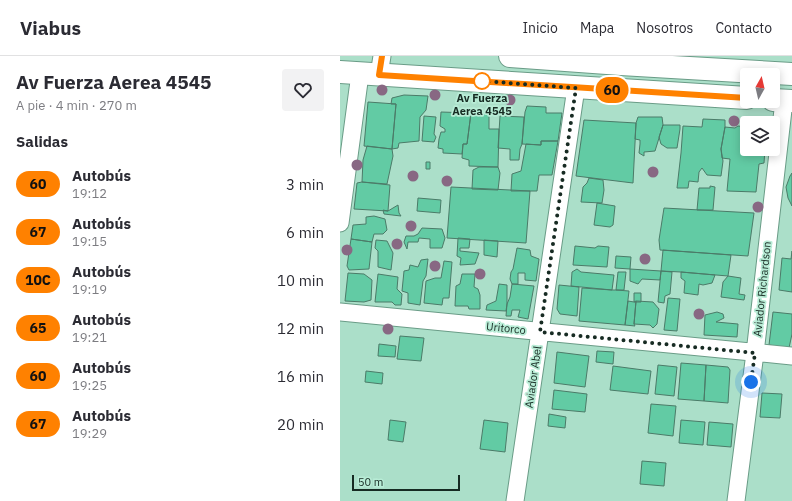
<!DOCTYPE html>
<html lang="es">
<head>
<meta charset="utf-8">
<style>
  :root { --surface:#fff; --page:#f2f2f3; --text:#2b2b33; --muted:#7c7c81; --line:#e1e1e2 }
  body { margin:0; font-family:"IBM Plex Sans",sans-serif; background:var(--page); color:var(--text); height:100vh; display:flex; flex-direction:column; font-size:15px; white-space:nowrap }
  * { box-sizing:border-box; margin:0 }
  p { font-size:13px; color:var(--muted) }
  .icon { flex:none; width:22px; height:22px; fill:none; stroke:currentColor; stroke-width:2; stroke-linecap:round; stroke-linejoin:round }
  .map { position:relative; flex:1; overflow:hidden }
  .details { display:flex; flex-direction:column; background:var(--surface); width:340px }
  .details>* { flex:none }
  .badge { padding:0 8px; border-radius:13px; font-size:14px; line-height:26px }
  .needle { width:26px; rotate:8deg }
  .fabs { position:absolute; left:400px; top:12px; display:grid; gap:8px }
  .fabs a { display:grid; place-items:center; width:40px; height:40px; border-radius:4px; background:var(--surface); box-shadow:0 2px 10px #0003; font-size:20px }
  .scale { position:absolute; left:12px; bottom:10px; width:108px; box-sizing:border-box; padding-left:4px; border:2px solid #172b23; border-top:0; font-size:11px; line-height:14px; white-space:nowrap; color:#172b23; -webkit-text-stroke:3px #b8ecd6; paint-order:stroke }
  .you { position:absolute; width:20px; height:20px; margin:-10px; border:3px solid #fff; border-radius:50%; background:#1a73e8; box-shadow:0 0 0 6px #1a73e833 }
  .map>.badge { position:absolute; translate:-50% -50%; box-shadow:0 0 0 2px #fff }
  h2 { padding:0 16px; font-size:15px; line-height:36px }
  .round { display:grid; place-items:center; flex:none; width:42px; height:42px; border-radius:4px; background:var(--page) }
  .overview { display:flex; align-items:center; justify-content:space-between; height:68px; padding:0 16px }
  h1 { font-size:19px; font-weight:700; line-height:30px }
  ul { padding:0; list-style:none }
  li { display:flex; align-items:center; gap:12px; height:48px; padding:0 16px }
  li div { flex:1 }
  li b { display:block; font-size:15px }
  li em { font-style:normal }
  li .badge { min-width:44px; font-weight:700; text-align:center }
  header { display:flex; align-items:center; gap:24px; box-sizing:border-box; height:56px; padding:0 20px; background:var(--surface); border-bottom:1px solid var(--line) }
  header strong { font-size:19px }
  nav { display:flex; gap:22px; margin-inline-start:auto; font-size:14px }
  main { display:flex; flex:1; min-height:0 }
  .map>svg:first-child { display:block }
</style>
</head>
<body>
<header>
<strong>Viabus</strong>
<nav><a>Inicio</a><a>Mapa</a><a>Nosotros</a><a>Contacto</a></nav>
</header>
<main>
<section class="details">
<div class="overview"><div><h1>Av Fuerza Aerea 4545</h1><p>A pie · 4 min · 270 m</p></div><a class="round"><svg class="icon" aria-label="heart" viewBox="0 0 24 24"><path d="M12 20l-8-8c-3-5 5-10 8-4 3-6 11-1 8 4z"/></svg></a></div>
<h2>Salidas</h2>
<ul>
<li><span class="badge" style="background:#ff8100;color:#111">60</span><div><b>Autobús</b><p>19:12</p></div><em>3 min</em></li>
<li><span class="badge" style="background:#ff8100;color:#111">67</span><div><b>Autobús</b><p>19:15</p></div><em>6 min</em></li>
<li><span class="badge" style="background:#ff8100;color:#111">10C</span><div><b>Autobús</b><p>19:19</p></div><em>10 min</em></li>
<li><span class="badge" style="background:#ff8100;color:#111">65</span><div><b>Autobús</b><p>19:21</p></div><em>12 min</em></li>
<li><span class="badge" style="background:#ff8100;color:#111">60</span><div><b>Autobús</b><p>19:25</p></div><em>16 min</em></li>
<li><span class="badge" style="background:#ff8100;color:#111">67</span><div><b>Autobús</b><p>19:29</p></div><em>20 min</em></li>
</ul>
</section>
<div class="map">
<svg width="452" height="445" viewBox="0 0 452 445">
  <rect width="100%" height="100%" fill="#abdfc9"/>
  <path fill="#62cba4" stroke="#4b7b68" d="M64 39 88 40 86 54 80 61 79 85 59 87 58 92 52 93 56 48H51L52 42Z
    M28 46 56 48 52 93 24 90Z
    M187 50 206 51V57H222L218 85H201V89L182 88 185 56Z
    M101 56 131 57 127 88H123L122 98 103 97V93L98 92 99 83 101 76H105V73L100 70Z
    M131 57 149 58V73H159L158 111 129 110V104L122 102 123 88H127Z
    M84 60 96 61 94 78 96 81 94 86 82 85Z
    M160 60 184 61 182 88 180 93 179 104H170V93L158 92Z
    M298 61H322L323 69 315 95 304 96V100L299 97 300 88V84L295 83 296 67Z
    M363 63 385 64V71L381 93 383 105 381 120 367 119 362 112 359 116 358 126 349 125 348 132H337L341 97 343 70 362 71Z
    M244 64 296 67 293 127 236 120Z
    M323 69H340V73L337 92H327L321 88 319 81Z
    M398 70 407 71V93H425L424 107 419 108 416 136 387 135 390 103 382 102 381 93 385 71 395 72Z
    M201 85H218L212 119H199L197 135H171L172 118 181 115 186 88 201 89Z
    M27 90 52 93 53 100 47 128 22 126 23 104Z
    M86 106H90V113H86Z
    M139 111H158L160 117 158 134 132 133 133 114Z
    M452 117V150L448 142 446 131 450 120Z
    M249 122 263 124 264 134 262 147 241 146 243 131 247 127Z
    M22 126 50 129 48 155 14 153 17 127Z
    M370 130 375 131 373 154H357L359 132H370Z
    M111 131 190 135 186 187 107 182Z
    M78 142 101 144 100 157 77 155Z
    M257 147 275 150 273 169 270 171 254 169Z
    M58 149 59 157 61 160 44 158 43 154 48 155Z
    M324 152 414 157 408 200 320 194 319 184Z
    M34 160 45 163 47 174 43 178H34L32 186 11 183 13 169 26 168V161Z
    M82 172 102 173 105 182 102 192H90V183L79 182 78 186H68L67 193 64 186 66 180H74L78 178Z
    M118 182 130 183 129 192H120V195L139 197 135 208 120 209 121 202 117 200Z
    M11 183 32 186 29 213 9 214 7 210Z
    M36 184 47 185 53 197 51 214 38 211V195L35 192Z
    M144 184 158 185 157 201 144 199Z
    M235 190 255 192 258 190 269 191 267 211 233 209Z
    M177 192 190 194 191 200 199 203 196 225 185 224V217H178V228H172L170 223 171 216 173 213Z
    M323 194 391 199 388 220 341 216 321 215Z
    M452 195V236L439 234 442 202 451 203Z
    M276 200 291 201 290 213 275 212Z
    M88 203 86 220 83 225 80 249 68 247V237L62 235 64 215 69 214 70 209 78 211 81 204Z
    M104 205 112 206 109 242H103L102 249 84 247 86 225 95 222H101Z
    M237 213 241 216 274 219 272 234 231 230 232 216Z
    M290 213 321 215 320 224 302 223 298 228 290 225Z
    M321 215 332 216 330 238 325 240 324 247 318 246Z
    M278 216H286L284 234H276Z
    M341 216 375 219 372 227 363 229 359 228 358 239 344 237 345 225 341 222Z
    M8 217 24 218 32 224 31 244 24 246 5 245Z
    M38 218 58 221 57 233 62 238 61 249H55L52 246H35Z
    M122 218H135L134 231 138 233 140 239V253H129L128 250H115L116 230 120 228Z
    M388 220 401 222 399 238 405 239 404 244 381 241 383 226Z
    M159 228 167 229V248L166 255 146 254 147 249 156 245Z
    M172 228 194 230 188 263 178 261 180 254H172L171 260H166L167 248 170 241Z
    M219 229 239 231 237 260 220 258 217 253Z
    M242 232 272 234H276L289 235 285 269 239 265Z
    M294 237H301V246H294Z
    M328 242 340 243 337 275 324 274Z
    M288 245 294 246 296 245 294 268 295 270 285 269Z
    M296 245 313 246 319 253 317 268 313 272 310 269 294 268Z
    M377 256 383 258 384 262 376 266 398 268 397 281 364 279 365 259Z
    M433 256 452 258V278L449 292 429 289Z
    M60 280 84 282 81 305 57 303Z
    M39 288 56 290 55 301 38 300Z
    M257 295 274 296 273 308 256 306Z
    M217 296 249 300 245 331 214 327Z
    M341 307 366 309 364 345 338 343Z
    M318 309 337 311 334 340 315 338Z
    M366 309 388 311 390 314 388 347 364 345Z
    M273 310 311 315 308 338 270 334Z
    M26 315 43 317 42 328 25 326Z
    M214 334 247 338 245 356 212 353Z
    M422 337 442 338 440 362 420 361Z
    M311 348 336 350 333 380 308 377Z
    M209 358 226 361 225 372 208 370Z
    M50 364 66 366 63 386 48 384Z
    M144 364 168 367 165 396 140 393Z
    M341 364 365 366 363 389 339 387Z
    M369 366 393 368 391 391 367 389Z
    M302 405 326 407 324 430 300 428Z"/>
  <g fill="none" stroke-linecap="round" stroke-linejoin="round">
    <g stroke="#6a9c87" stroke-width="19">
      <path id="street" d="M39 19 42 0
        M0 167 20 18
        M0 256 452 300
        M175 445 236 32
        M396 445 415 297 444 45"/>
    </g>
    <g stroke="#6a9c87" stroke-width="24">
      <path id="primary" d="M170 0 281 8 452 18
        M0 16 407 42
        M433 44 452 45"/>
    </g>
    <use href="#street" stroke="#fff" stroke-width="17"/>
    <use href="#primary" stroke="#fff" stroke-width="22"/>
  </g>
  <g fill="#886883">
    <circle cx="42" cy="34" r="5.5"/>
    <circle cx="95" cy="39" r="5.5"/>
    <circle cx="170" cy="44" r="5.5"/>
    <circle cx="394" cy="65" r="5.5"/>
    <circle cx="17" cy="109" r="5.5"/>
    <circle cx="313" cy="116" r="5.5"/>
    <circle cx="73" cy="120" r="5.5"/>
    <circle cx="107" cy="125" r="5.5"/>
    <circle cx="418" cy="151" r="5.5"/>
    <circle cx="71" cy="170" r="5.5"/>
    <circle cx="57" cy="188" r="5.5"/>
    <circle cx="7" cy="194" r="5.5"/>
    <circle cx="305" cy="203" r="5.5"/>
    <circle cx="95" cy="210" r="5.5"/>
    <circle cx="140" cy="218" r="5.5"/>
    <circle cx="359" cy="258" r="5.5"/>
    <circle cx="48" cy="273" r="5.5"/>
  </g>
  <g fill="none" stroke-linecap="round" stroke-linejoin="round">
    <g stroke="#fff" stroke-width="9">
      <path id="line" d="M42 0 39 19 407 42"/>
    </g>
    <use href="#line" stroke="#ff8100" stroke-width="6"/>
    <path stroke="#172b23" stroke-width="4" stroke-dasharray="0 7.2" d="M142 25 236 32 200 276 415 297 411 326"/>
  </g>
  <circle fill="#fff" stroke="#ff8100" stroke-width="2" cx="142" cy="25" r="8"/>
  <g text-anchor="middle" stroke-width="3.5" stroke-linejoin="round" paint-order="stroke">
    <g font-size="11" font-weight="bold" fill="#172b23" stroke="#b8ecd6">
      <text x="142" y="46">Av Fuerza<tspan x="142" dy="13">Aerea 4545</tspan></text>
    </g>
    <g font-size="11" fill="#172b23" stroke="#b8ecd6">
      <text transform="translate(422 233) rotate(-84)" y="4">Aviador Richardson</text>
      <text transform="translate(166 272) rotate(6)" y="4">Uritorco</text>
      <text transform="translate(193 321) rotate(-82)" y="4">Aviador Abel</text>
    </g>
  </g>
</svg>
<div class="fabs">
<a><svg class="needle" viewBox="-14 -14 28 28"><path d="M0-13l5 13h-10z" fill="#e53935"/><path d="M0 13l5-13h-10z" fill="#7c7c81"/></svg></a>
<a><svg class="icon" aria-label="layers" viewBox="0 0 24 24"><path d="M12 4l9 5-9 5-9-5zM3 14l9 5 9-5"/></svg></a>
</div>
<div class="scale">50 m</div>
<div class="you" style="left:411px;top:326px"></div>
<b class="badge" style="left:272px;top:34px;background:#ff8100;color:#111">60</b>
</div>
</main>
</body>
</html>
